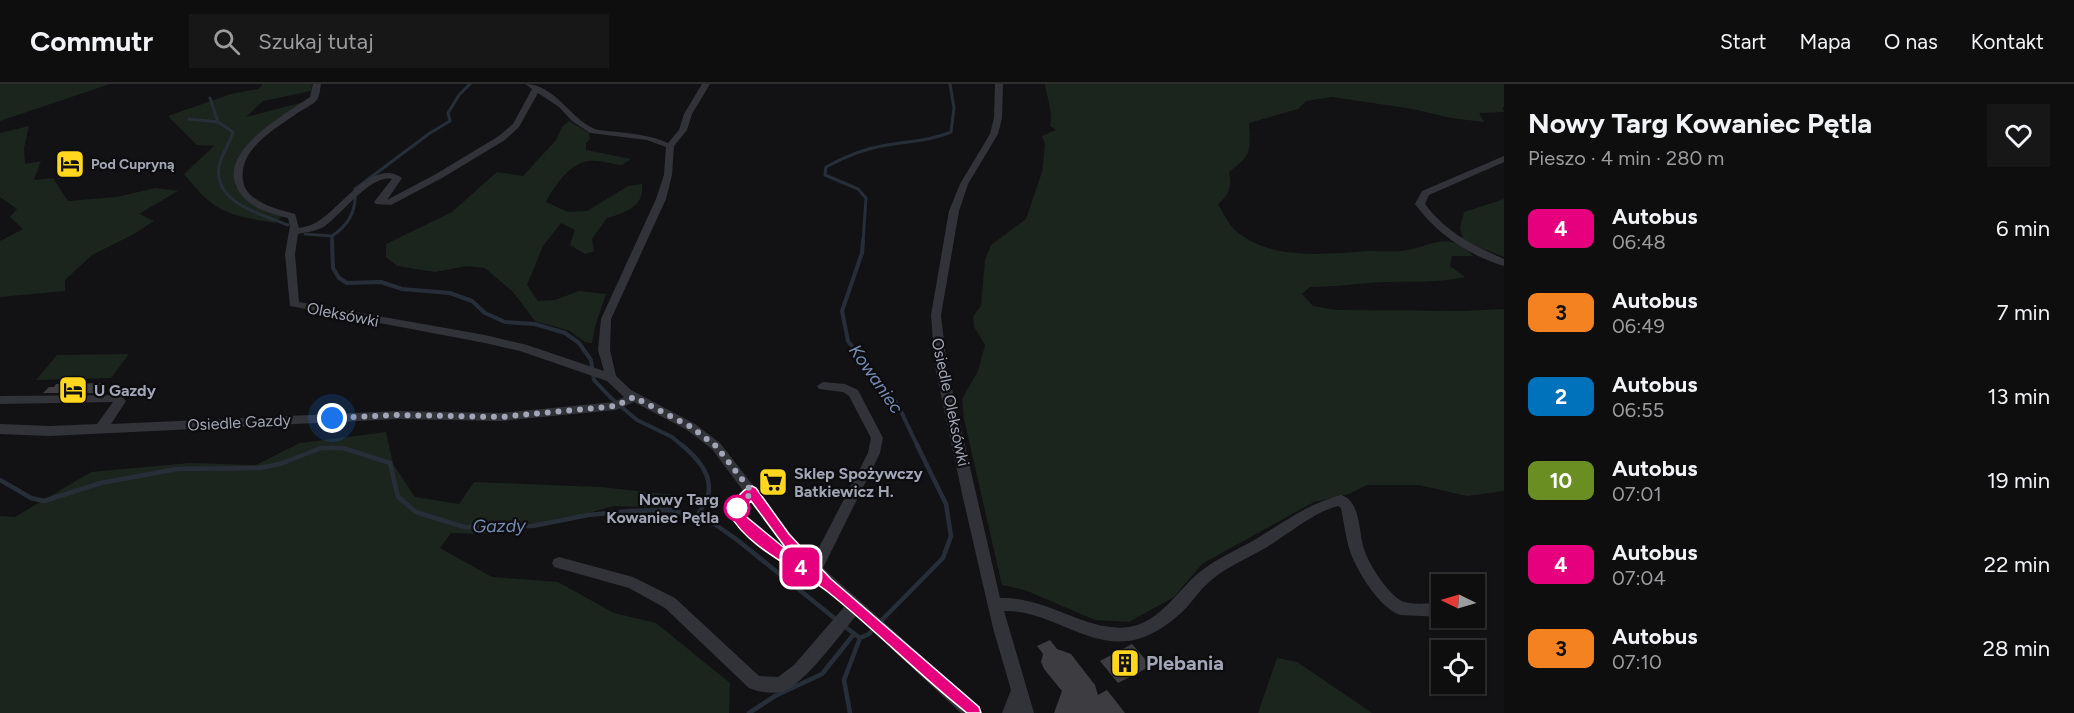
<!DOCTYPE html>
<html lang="pl">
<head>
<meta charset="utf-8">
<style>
  :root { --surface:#0e0e0f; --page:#171718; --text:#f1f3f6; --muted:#9b9c9e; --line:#2e2e2f }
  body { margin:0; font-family:Figtree,sans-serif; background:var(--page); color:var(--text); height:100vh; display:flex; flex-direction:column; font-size:22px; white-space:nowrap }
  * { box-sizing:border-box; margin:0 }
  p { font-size:20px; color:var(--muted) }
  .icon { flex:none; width:33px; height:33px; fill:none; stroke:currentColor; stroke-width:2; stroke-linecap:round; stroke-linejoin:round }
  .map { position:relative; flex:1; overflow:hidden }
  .sheet { display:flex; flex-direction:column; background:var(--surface); width:570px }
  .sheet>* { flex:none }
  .badge { padding:0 12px; border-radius:9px; font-size:21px; line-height:39px }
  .needle { width:39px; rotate:275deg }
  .controls { position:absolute; left:1431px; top:490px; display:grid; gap:12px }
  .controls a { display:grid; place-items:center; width:54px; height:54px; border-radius:0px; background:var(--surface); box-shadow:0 2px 4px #0004,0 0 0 2px var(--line); font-size:30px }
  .you { position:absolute; width:30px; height:30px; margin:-15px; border:4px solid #fff; border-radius:50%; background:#1a73e8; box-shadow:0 0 0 9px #1a73e833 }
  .map>.badge { position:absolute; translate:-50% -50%; box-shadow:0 0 0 3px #fff }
  .round { display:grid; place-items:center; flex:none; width:63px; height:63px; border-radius:0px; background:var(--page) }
  .headline { display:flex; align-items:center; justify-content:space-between; height:102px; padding:0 24px }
  h1 { font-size:28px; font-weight:700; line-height:45px }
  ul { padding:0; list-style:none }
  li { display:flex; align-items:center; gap:18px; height:84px; padding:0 24px }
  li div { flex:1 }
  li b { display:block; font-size:22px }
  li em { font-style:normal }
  li .badge { min-width:66px; font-weight:700; text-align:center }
  header { display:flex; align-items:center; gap:36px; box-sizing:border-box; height:84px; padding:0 30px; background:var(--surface); border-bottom:2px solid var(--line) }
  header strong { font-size:28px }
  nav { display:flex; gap:33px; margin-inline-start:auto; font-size:21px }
  .search { width:420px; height:54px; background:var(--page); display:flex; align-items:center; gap:15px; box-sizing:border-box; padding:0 21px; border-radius:0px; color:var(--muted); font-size:22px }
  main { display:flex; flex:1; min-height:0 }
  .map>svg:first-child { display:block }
</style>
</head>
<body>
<header>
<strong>Commutr</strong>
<div class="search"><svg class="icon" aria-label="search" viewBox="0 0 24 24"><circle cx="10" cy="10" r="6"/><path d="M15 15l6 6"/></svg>Szukaj tutaj</div>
<nav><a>Start</a><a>Mapa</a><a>O nas</a><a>Kontakt</a></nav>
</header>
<main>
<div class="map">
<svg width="1504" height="629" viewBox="0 0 1504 629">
  <rect width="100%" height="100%" fill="#121214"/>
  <path fill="#1c241e" d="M0 0H110L0 37Z
    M263 0H312L311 7 263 17 246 33 304 18 241 69 235 102 283 131 275 139C226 130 216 130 184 90L214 62 197 61 168 32 231 10 258 5Z
    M1045 0H1504V23H1502L1504 28 1479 29 1484 38 1451 34 1413 25 1332 13 1306 17 1298 25 1249 39C1250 67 1253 70 1229 88 1232 102 1230 110 1218 120 1223 128 1228 140 1236 147 1272 177 1325 170 1369 167 1380 167 1391 168 1401 167 1431 164 1447 144 1473 172H1452L1450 182 1465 193C1438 199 1412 197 1385 198 1359 199 1335 203 1310 203L1302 210 1313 222 1337 226 1462 227 1504 225V407L1467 412 1419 401H1367L1349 410 1314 418 1202 480 1174 513 1129 538 1095 536 1025 506 1002 501 964 335 962 315 978 287 985 261 974 243 973 232 981 222 985 176 991 161 1026 135 1042 88 1045 60 1042 52 1056 46 1050 42C1053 26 1047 15 1045 0Z
    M569 37 589 49 590 55 586 59V66L631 75 622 81C612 80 599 76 589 77 569 79 554 103 546 118L568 128 587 127 628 102 642 100C645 123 624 129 607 134L592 155 594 167 585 170 570 161 575 146 561 139 543 162 527 201 538 217 555 216 579 207 606 210 595 243 592 259 585 258 570 247 535 237 513 208 485 184 467 182 435 188 397 182 386 173V160L452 128 497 88 523 92 556 56 562 43Z
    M29 42 24 64 25 80 41 77 34 96 53 94 68 117 117 113 156 104 178 107 139 130 154 137 134 150 92 171 65 196V207L0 213V157L23 145 10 133 17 125 0 113V49Z
    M1504 115V173L1464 157 1460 145 1464 128Z
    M129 270 111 294 36 296 57 271Z
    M386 348 393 380 415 413 459 420 474 398 600 403 675 411 670 424 614 422 541 442 486 450 451 449 440 464 492 493 558 498 614 529 656 539 730 599 729 629H0V432L15 433 91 388 190 379 256 381 300 359Z
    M1277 574 1297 578 1372 629H1258Z"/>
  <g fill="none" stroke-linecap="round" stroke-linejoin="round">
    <path stroke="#272e38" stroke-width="3" d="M210 14 218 38 233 48C230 60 221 70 219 83 214 120 262 130 288 141
      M189 35 218 38
      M305 150 332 152
      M332 158V152C349 141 357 125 355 105L430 49 450 37 448 29 459 11 470 0
      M863 158 866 114 858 105 825 91 826 83C844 73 867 64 887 61 910 57 930 57 951 48L954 24 950 0"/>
    <path stroke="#272e38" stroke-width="4" d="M332 156 333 184 339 194 347 199 381 198 402 205 450 209 472 217 485 229 505 238 535 240 565 249 579 259 591 276 594 296 611 314 637 336 672 353 684 363
      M863 156 862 169 842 227 848 257 898 321 918 363"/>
    <path stroke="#272e38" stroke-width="4.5" d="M682 361C696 373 713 390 708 411 706 418 700 426 697 433
      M0 396 31 414 44 417 101 399 177 385 259 384 280 380 321 364H343L390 379 398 413 416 428 464 443 533 442 588 431 630 427 671 426 697 433 713 439 736 455 838 537
      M879 539 943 474 951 452 946 420 917 361
      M844 542 860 554
      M749 629 775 612 822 590 854 550
      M850 629 844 596 860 554 869 550 874 544"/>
  </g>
  <path fill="#3c3c41" d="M106 299 99 309H43L49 303H54L56 300Z
    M774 387 783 400 770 406 760 394Z
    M1050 556 1057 565 1071 570 1095 601 1098 611 1107 606 1125 629H1054L1062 607 1044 585 1041 578 1043 570 1037 562Z
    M1132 560 1151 582 1118 599 1100 577Z"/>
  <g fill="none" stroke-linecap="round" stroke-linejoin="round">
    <path fill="#323339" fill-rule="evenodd" d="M313 0H321C320 4 320 10 318 14 315 20 305 24 299 28 277 44 238 64 243 97 247 119 277 125 295 130L299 144C306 143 312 141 317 138 340 125 373 73 402 94L387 116 436 90 499 52 513 40 532 5 525 0C555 0 570 35 595 45 601 47 611 47 618 48 636 50 652 52 668 59L679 46 684 30 702 0H710L692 30 687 46 674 62 672 91 666 115 611 235 610 266 616 292 631 306 695 340 720 359 804 467 813 475 868 369 871 354 849 312 843 308 819 305 817 302 823 298 845 300 858 306 883 354 880 369 823 484 979 623 981 629H961L856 532C841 549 802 604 781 608 772 610 758 608 749 604L665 524 629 504 554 483 552 479 554 475 559 473 633 493 675 514 759 592 778 593 794 581 845 522 794 475 712 365 687 346 634 318 616 326 501 337 399 335 50 352 0 350V340L50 342 97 340 113 318 0 320V312L121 311 126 317 111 340 399 327 501 329 614 318 624 313 607 297 520 267 485 259 290 222 285 170 290 142 288 134C269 129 246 123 237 104 218 66 285 31 310 13ZM538 9 559 23 572 37 590 49 647 56 666 63 664 91 656 115 601 235 598 266 604 287 527 261 485 251 299 218 295 170 298 150C307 148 317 147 325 142 342 130 371 90 392 95L374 118 376 120 391 121 442 94 505 56 519 43Z
      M995 0H1003L1002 34 998 50 968 100 959 127 941 231 947 283 1000 514C1046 512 1087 549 1129 543 1161 538 1178 505 1201 487 1218 474 1237 466 1256 455 1284 438 1309 419 1341 411 1362 417 1358 451 1365 468 1370 482 1390 513 1404 518 1415 521 1430 519 1442 519V533L1400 531C1379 523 1359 490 1351 470 1346 456 1344 439 1341 424L1338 422C1312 429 1290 449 1267 463 1247 475 1225 483 1208 499 1200 506 1194 515 1187 523 1173 538 1149 555 1128 557 1084 562 1047 525 1004 527L1034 629H1002L1011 606 993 544 963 414 935 283 931 231 949 127 960 100 990 50 994 34Z
      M1504 72V78L1429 111 1425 120C1446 148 1472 161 1504 175V182C1468 171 1437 150 1415 120L1422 107Z
      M1448 534H1469L1471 538 1468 543 1463 545 1451 539Z"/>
  </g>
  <path fill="#e6007e" stroke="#fff" stroke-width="1.5" fill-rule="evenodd" d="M752 402 756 404 789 450 831 495 979 623 981 629H967C921 593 877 547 828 508 798 485 747 464 729 429 732 419 741 406 752 402ZM751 417 788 467 743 430V426Z"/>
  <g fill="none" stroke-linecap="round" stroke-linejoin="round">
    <path stroke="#a2a5b5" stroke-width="6" stroke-dasharray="0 10.8" d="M332 334 399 331 501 333 616 322 634 313 691 343 716 362 752 408 737 424"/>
  </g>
  <defs>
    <g id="hotel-square" transform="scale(1.5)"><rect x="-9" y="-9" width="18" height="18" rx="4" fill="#ffd71e" stroke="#0d0d0f"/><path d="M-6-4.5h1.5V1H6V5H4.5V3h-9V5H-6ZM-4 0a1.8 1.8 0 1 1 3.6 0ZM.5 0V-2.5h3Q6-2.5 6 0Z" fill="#111"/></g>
    <g id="supermarket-square" transform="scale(1.5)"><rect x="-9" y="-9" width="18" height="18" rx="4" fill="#ffd71e" stroke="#0d0d0f"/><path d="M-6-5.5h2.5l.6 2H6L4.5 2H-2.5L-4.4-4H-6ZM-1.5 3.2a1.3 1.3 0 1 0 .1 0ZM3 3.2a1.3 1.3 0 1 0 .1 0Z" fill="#111"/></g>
    <g id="building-square" transform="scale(1.5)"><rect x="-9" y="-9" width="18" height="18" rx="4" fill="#ffd71e" stroke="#0d0d0f"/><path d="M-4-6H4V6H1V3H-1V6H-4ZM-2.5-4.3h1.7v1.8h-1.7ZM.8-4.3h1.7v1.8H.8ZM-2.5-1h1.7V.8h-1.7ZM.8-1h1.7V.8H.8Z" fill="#111"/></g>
  </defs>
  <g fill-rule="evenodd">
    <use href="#hotel-square" x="70" y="80"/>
    <use href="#hotel-square" x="73" y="306"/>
    <use href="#supermarket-square" x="773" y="398"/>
    <use href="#building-square" x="1125" y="579"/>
  </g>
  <circle fill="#fff" stroke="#e6007e" stroke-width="3" cx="737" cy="424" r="12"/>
  <g text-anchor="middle" stroke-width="4.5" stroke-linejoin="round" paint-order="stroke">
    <g font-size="14" font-weight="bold" fill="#a2a5b5" stroke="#0d0d0f" text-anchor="start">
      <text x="91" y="85">Pod Cupryną</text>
    </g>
    <g font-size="16" fill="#a2a5b5" stroke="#0d0d0f">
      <text transform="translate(343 230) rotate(11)" y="6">Oleksówki</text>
      <text transform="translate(951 318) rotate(78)" y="6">Osiedle Oleksówki</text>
      <text transform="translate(239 338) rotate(-3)" y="6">Osiedle Gazdy</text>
    </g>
    <g font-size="16" font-weight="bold" fill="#a2a5b5" stroke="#0d0d0f" text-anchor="start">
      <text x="94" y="312">U Gazdy</text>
      <text x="794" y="395">Sklep Spożywczy<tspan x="794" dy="18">Batkiewicz H.</tspan></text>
    </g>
    <g font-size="16" font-weight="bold" fill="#a2a5b5" stroke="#0d0d0f" text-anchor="end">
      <text x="719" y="421">Nowy Targ<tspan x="719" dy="18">Kowaniec Pętla</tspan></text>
    </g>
    <g font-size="18" font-style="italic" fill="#758db4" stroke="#0d0d0f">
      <text transform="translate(876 295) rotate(55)" y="6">Kowaniec</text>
      <text transform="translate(499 442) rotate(-1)" y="6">Gazdy</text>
    </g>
    <g font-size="20" font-weight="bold" fill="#a2a5b5" stroke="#0d0d0f" text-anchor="start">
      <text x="1146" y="586">Plebania</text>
    </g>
  </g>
</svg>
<div class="controls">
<a><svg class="needle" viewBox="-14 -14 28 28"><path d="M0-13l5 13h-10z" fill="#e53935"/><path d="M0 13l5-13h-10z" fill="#9b9c9e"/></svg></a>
<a><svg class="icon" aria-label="locate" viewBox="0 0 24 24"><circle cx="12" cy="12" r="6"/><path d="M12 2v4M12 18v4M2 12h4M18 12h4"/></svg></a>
</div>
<div class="you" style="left:332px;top:334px"></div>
<b class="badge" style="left:801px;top:483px;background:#e6007e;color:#fff">4</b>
</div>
<section class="sheet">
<div class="headline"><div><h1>Nowy Targ Kowaniec Pętla</h1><p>Pieszo · 4 min · 280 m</p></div><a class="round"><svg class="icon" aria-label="heart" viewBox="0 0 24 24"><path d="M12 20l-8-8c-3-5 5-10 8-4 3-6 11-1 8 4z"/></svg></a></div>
<ul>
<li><span class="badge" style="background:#e6007e;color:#fff">4</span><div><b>Autobus</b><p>06:48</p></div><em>6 min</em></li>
<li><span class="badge" style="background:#f58220;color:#111">3</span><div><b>Autobus</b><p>06:49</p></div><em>7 min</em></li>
<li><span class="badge" style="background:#0072bc;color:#fff">2</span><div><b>Autobus</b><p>06:55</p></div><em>13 min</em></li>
<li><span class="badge" style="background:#6b8e23;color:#fff">10</span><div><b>Autobus</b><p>07:01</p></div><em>19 min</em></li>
<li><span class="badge" style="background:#e6007e;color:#fff">4</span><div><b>Autobus</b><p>07:04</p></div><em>22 min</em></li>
<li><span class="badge" style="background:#f58220;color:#111">3</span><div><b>Autobus</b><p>07:10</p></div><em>28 min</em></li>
</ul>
</section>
</main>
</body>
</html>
